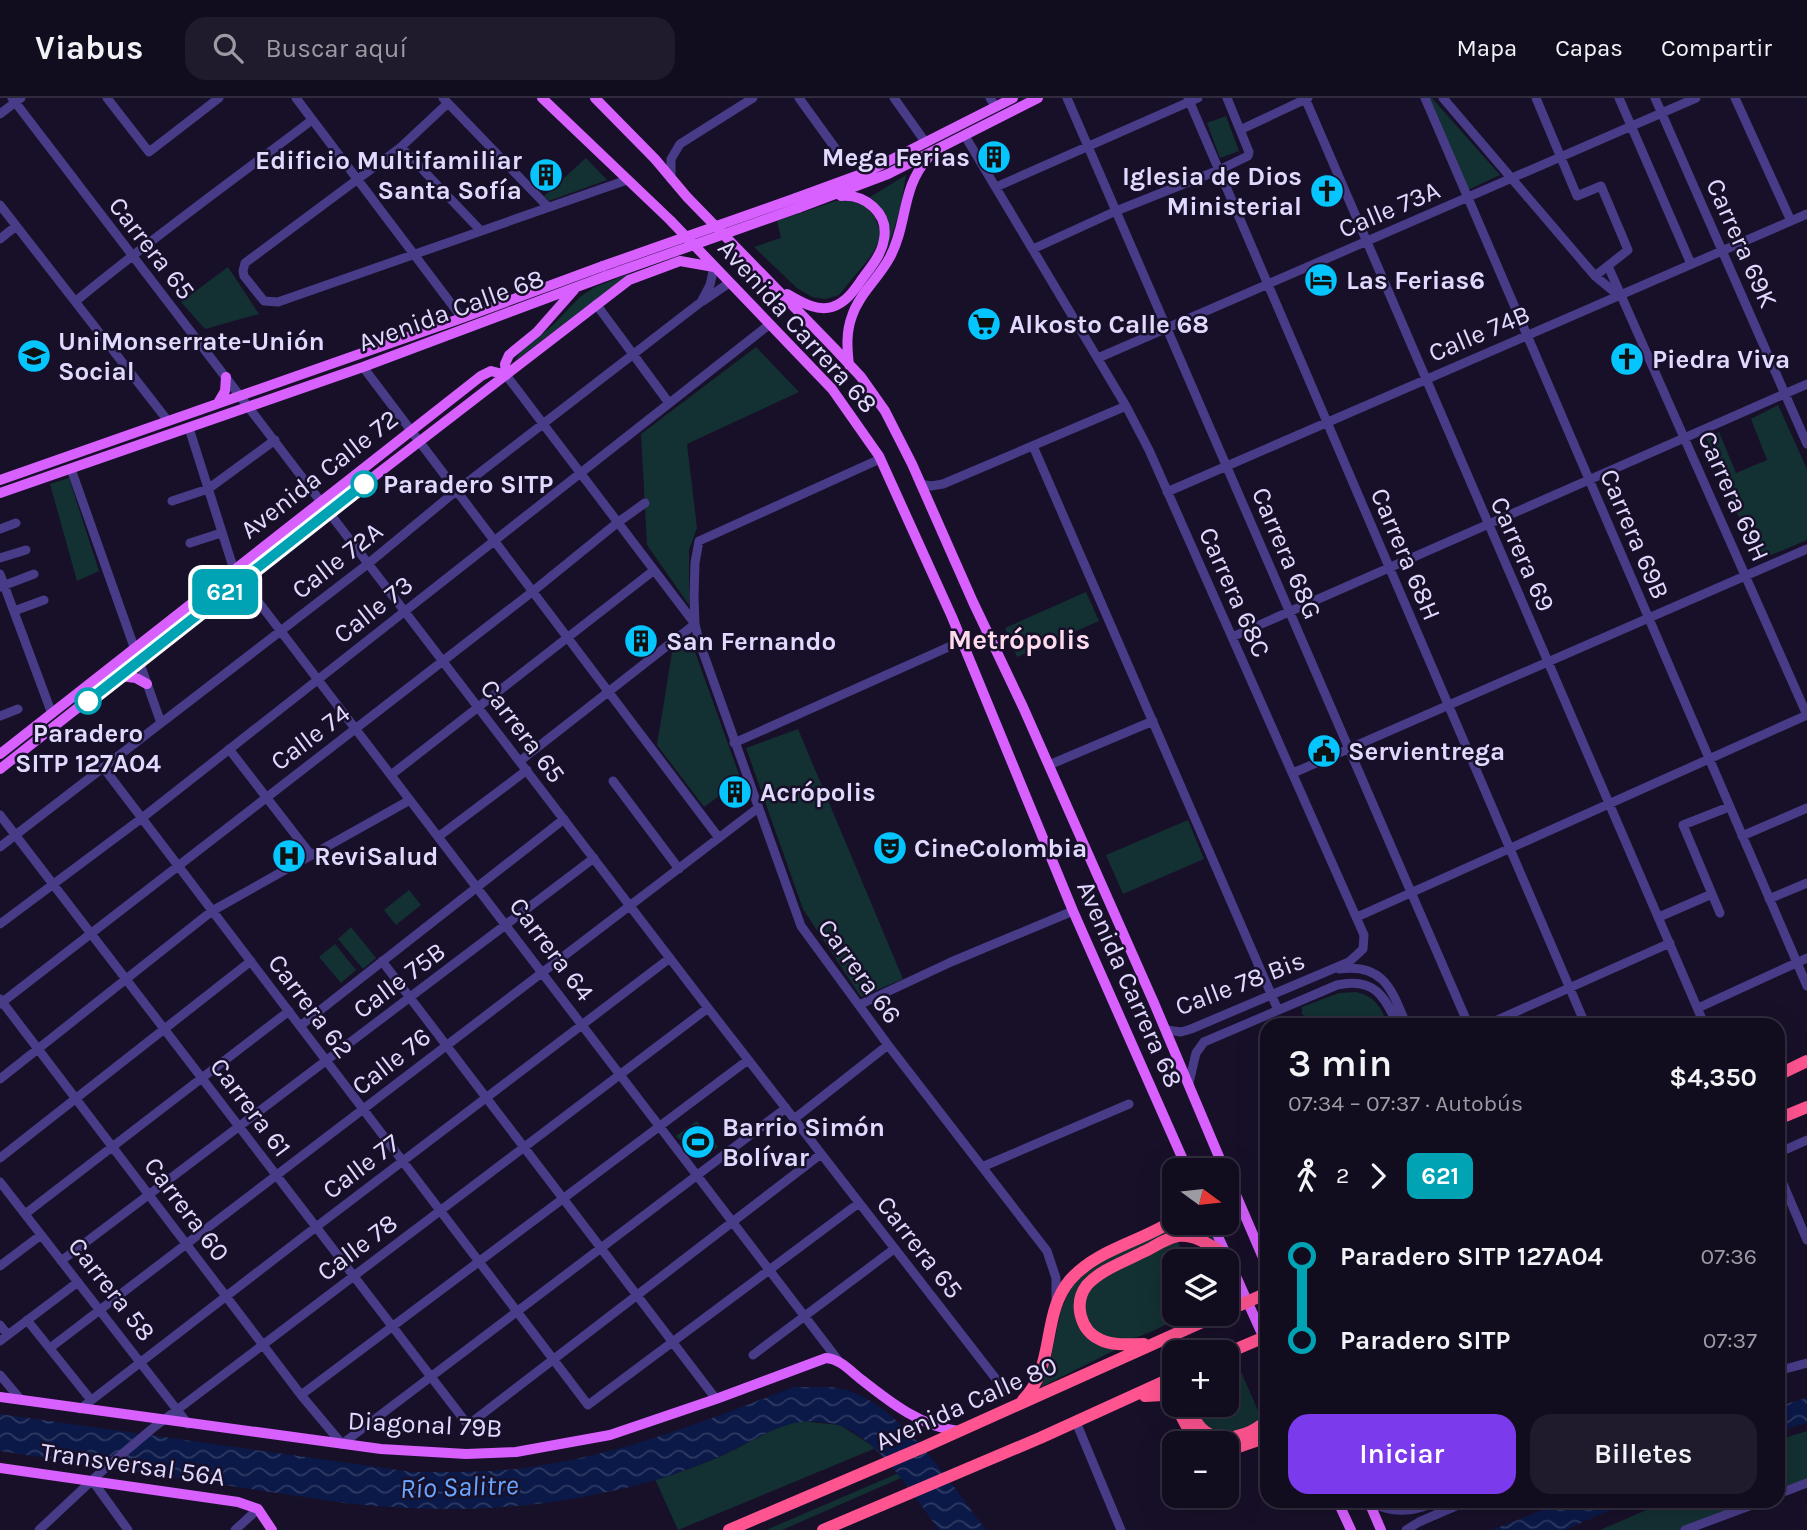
<!DOCTYPE html>
<html lang="es">
<head>
<meta charset="utf-8">
<style>
  :root { --surface:#120c1f; --page:#1f1a2c; --text:#f1f3f6; --muted:#9c9ba4; --line:#312c3d; --accent:#7c3aed }
  body { margin:0; font-family:Karla,sans-serif; background:var(--page); color:var(--text); height:100vh; display:flex; flex-direction:column; font-size:26px; white-space:nowrap }
  * { box-sizing:border-box; margin:0 }
  p { font-size:23px; color:var(--muted) }
  .icon { flex:none; width:38px; height:38px; fill:none; stroke:currentColor; stroke-width:2; stroke-linecap:round; stroke-linejoin:round }
  .map { position:relative; flex:1; overflow:hidden }
  .drawer { position:absolute; left:1260px; top:920px; width:525px; height:490px; display:flex; flex-direction:column; background:var(--surface); border-radius:21px; box-shadow:0 7px 28px #0002,0 0 0 2px var(--line) }
  .drawer>* { flex:none }
  .badge { padding:0 14px; border-radius:10px; font-size:24px; line-height:46px }
  .needle { width:46px; rotate:105deg }
  .controls { position:absolute; left:1162px; top:1060px; display:grid; gap:14px }
  .controls a { display:grid; place-items:center; width:77px; height:77px; border-radius:14px; background:var(--surface); box-shadow:0 7px 28px #0002,0 0 0 2px var(--line); font-size:35px }
  .map>.badge { position:absolute; translate:-50% -50%; box-shadow:0 0 0 4px #fff }
  .legs { display:flex; align-items:center; gap:10px; height:77px; padding:0 28px; font-size:23px }
  .legs p { margin-inline-start:auto }
  .overview { display:flex; align-items:center; justify-content:space-between; height:119px; padding:0 28px }
  h1 { font-size:38px; font-weight:600; line-height:52px }
  .button { display:flex; gap:14px; margin-top:auto; padding:14px 28px }
  .button a { flex:1; height:80px; border-radius:21px; background:var(--accent); color:#fff; font-size:28px; font-weight:600; line-height:80px; text-align:center }
  .button a+a { background:var(--page); color:var(--text) }
  ul { padding:0 28px; list-style:none }
  li { display:flex; align-items:center; gap:24px; height:84px; font-size:26px }
  li i { display:grid; place-items:center; width:10px; height:100%; margin:0 9px; background:currentColor }
  li i::after { content:''; width:18px; height:18px; margin:-9px; border:5px solid; border-radius:50%; background:var(--surface) }
  li p { margin-inline-start:auto }
  li:first-child i { background:linear-gradient(#0000 50%,currentColor 0) }
  li:last-child i { background:linear-gradient(currentColor 50%,#0000 0) }
  header { display:flex; align-items:center; gap:42px; box-sizing:border-box; height:98px; padding:0 35px; background:var(--surface); border-bottom:2px solid var(--line) }
  header strong { font-size:33px }
  nav { display:flex; gap:38px; margin-inline-start:auto; font-size:24px }
  .search { width:490px; height:63px; background:var(--page); display:flex; align-items:center; gap:18px; box-sizing:border-box; padding:0 24px; border-radius:21px; color:var(--muted); font-size:26px }
  .map>svg:first-child { display:block }
</style>
</head>
<body>
<header>
<strong>Viabus</strong>
<div class="search"><svg class="icon" aria-label="search" viewBox="0 0 24 24"><circle cx="10" cy="10" r="6"/><path d="M15 15l6 6"/></svg>Buscar aquí</div>
<nav><a>Mapa</a><a>Capas</a><a>Compartir</a></nav>
</header>
<div class="map">
<svg width="1807" height="1432" viewBox="0 0 1807 1432">
  <defs>
    <pattern id="water-waves" width="16" height="10" patternUnits="userSpaceOnUse" patternTransform="scale(1.75)"><rect width="16" height="10" fill="#0b1948"/><path d="M0 5q4-4 8 0t8 0" fill="none" stroke="#2e3a63"/></pattern>
  </defs>
  <rect width="100%" height="100%" fill="#181029"/>
  <path fill="#133033" d="M1429 0H1432L1500 77 1468 92Z
    M1226 18 1239 53 1220 60 1207 25Z
    M586 60 607 82 549 103 544 98Z
    M906 77 900 112 887 153C892 132 886 113 870 99Z
    M836 103H852L865 108 875 119 880 133 879 143 871 158 839 197 826 201 812 199 797 190 754 149 781 140 777 123Z
    M228 169 259 216 205 231 181 204Z
    M631 175 515 263 520 254 553 227 580 199 595 189Z
    M756 249 799 294 687 346 697 430 689 452V507L647 447 641 336Z
    M1778 307 1807 371V442L1757 463 1706 340 1719 334 1736 375 1767 362 1751 321Z
    M69 380 99 473 77 483 50 386Z
    M1086 494 1099 523 1017 559 1005 530Z
    M690 540 741 682 704 709 657 647 673 548Z
    M798 631 903 881 861 899 803 811 746 650Z
    M1188 722 1204 761 1123 796 1106 757Z
    M409 792 421 807 396 827 384 812Z
    M351 829 376 860 363 871 338 841Z
    M335 846 356 872 341 885 319 859Z
    M1356 894C1376 899 1381 909 1388 927 1362 928 1321 935 1302 916V909L1339 895Z
    M697 1023 718 1049 700 1062 676 1038Z
    M1183 1125H1207L1217 1148 1177 1134 1076 1197C1067 1230 1093 1237 1117 1251L1041 1289 1050 1264 1061 1212 1072 1187 1099 1164Z
    M1178 1144 1187 1164H1174V1216H1186C1158 1230 1111 1262 1088 1225 1084 1218 1084 1201 1088 1194 1098 1176 1158 1151 1178 1144Z
    M1235 1260 1260 1317 1254 1327 1226 1336 1203 1326 1196 1307H1227V1265Z
    M800 1323 840 1327 876 1350 678 1432 655 1381C681 1375 709 1364 734 1352 756 1340 775 1329 800 1323Z
    M1807 1333V1381L1778 1394V1342Z
    M908 1371 910 1376 782 1432H766Z
    M1665 1404H1755L1689 1432H1600Z"/>
  <path fill="url(#water-waves)" d="M794 1289C808 1290 823 1288 837 1290 896 1299 952 1387 986 1432H939C915 1400 877 1338 838 1327 795 1315 769 1334 733 1352 715 1361 694 1369 674 1376 645 1387 607 1394 577 1400 499 1414 422 1413 344 1405L0 1353V1316L412 1374C449 1374 487 1375 524 1370 618 1358 706 1323 794 1289Z
    M1807 1300V1325L1778 1333V1308Z
    M1562 1404H1629L1565 1432H1492Z"/>
  <g fill="none" stroke-linecap="round" stroke-linejoin="round">
    <path stroke="#483c88" stroke-width="9" d="M12 0 708 910 1003 1290
      M107 0 149 54 219 0
      M296 0 462 220
      M443 0 548 109
      M799 0 838 54
      M894 0 926 45
      M990 0 996 9
      M1067 0 1469 928
      M1188 0 1586 928
      M1305 0 1705 928
      M1425 0 1807 888
      M1443 0 1595 178 1618 197
      M1536 0 1577 98 1601 88 1628 152 1595 178
      M1619 0 1691 166
      M1655 0 1807 346
      M1735 0 1791 123
      M448 5 401 49 245 165 243 173 244 178 264 203 278 204 627 82
      M0 16 21 0
      M1240 32 1308 0
      M965 38 1126 308 1149 352 1364 837 1363 851 1349 864 1191 931 1181 934 1166 932
      M401 49 481 133
      M671 81V61L680 46 753 0
      M996 89 1198 0
      M0 107 168 323
      M0 141 16 128
      M1033 151 1116 113 1219 72 1248 58 1249 54 1227 0
      M76 203C152 140 233 82 312 22
      M703 203 729 185
      M596 206 669 305
      M1098 260 1696 0
      M363 269 719 740
      M506 277 695 526 520 663
      M189 330 234 472 838 1262
      M1033 348 1278 912
      M880 361 699 443 695 465 694 499 695 526 699 543 801 828 888 947 1047 1153 1056 1180V1203
      M71 371 161 625
      M920 386 931 388 943 386 1126 308
      M1167 394 1807 116
      M172 403 208 391 275 342
      M0 431 16 425
      M190 445 221 435
      M0 460 26 452
      M0 476 52 616
      M0 489 34 476
      M14 513 44 502
      M1232 539 1807 286
      M0 618 18 611
      M734 645 962 543
      M229 651 311 757
      M1049 667 1153 623
      M103 669 588 1307 859 1105
      M1293 675 1807 451
      M391 677 653 473
      M613 683 679 771
      M0 717 468 1327 821 1056
      M1742 738 1807 710
      M438 739 527 672
      M0 749 369 465 456 393 701 204 710 187 714 169
      M1769 801 1807 785
      M1720 815 1683 727 1729 709
      M1357 819 1807 617 1608 168
      M1659 819 1712 796
      M0 826 142 720 770 226
      M382 863 716 1301
      M1339 871C1385 865 1392 893 1407 928
      M0 901 301 1297 342 1346 786 1010
      M0 906 532 494 617 425 645 405
      M859 907 951 864 1073 813
      M1698 910 1807 860
      M300 928 564 721
      M1484 928 1670 845
      M0 981 212 813 410 702
      M1189 985 1196 955 1204 944 1337 887C1374 879 1385 898 1398 928
      M794 1021 888 947
      M1778 1055 1807 1042
      M0 1060 251 863
      M982 1069 1129 1006
      M1778 1074 1807 1142
      M0 1084 188 1326
      M25 1116 289 913
      M61 1163 594 760
      M0 1168 41 1137
      M27 1222 91 1302
      M0 1227 8 1237
      M0 1243 78 1184
      M50 1250 758 710
      M753 1257 894 1151
      M1778 1273 1807 1265
      M0 1277 21 1302
      M301 1297 748 962
      M80 1311 316 1129 670 860
      M1076 1324 1121 1432
      M92 1382 128 1432
      M1778 1396 1807 1385
      M1369 1404C1394 1416 1412 1414 1436 1404
      M39 1432 102 1373 153 1330 708 910
      M235 1432 258 1411
      M1406 1432 1419 1424 1465 1404
      M1685 1432 1760 1404"/>
    <path stroke="#d860ff" stroke-width="10" d="M542 0 670 122 832 291 879 358 952 519 1073 813 1188 1073
      M595 0 655 61 687 99 835 251 861 279 885 313 912 366 973 504 1023 609 1154 905 1225 1073
      M796 100 867 74 1013 0
      M798 110 888 76 1038 0
      M787 196C800 203 816 214 832 209 845 205 853 194 860 184 869 171 882 157 884 141 889 115 865 96 841 98
      M849 267C847 250 846 234 852 218 859 196 879 180 890 159 908 125 901 90 928 60
      M506 277 505 266 509 257 537 234 574 192
      M218 305 225 293 226 279
      M0 382 462 220 603 168
      M0 395 363 269 606 178
      M120 578 136 580 147 586
      M0 656 481 278 491 273 506 277
      M0 671 241 481 629 182 680 163 714 169
      M1227 1076 1267 1169
      M1212 1125 1267 1247
      M0 1299 381 1351 466 1356 516 1354 610 1337 716 1301 826 1260C841 1261 850 1273 862 1282 891 1305 922 1329 959 1333
      M0 1370 238 1404 258 1411 272 1432
      M1338 1404 1351 1432
      M1369 1404 1381 1432"/>
    <path stroke="#ff5490" stroke-width="12" d="M1778 977 1807 963
      M1778 1021 1807 1009
      M1144 1246C1130 1246 1114 1248 1101 1242 1080 1233 1073 1205 1087 1187 1100 1172 1126 1163 1143 1154 1154 1149 1166 1140 1178 1138 1196 1136 1213 1149 1227 1158
      M1145 1298 1163 1297 1174 1304
      M1023 1302C1056 1269 1041 1216 1070 1182 1097 1151 1141 1144 1174 1122
      M1177 1307C1183 1324 1190 1337 1206 1346
      M1191 1307C1197 1349 1242 1346 1267 1322
      M1227 1350 1238 1349 1267 1339
      M729 1432 926 1348 1220 1216
      M823 1432 1040 1340 1174 1279"/>
    <path stroke="#d860ff" stroke-width="10" d="M603 168 796 100
      M606 178 798 110"/>
    <path stroke="#ff5490" stroke-width="12" d="M1227 1213 1267 1195
      M1227 1255 1267 1238"/>
  </g>
  <g fill="none" stroke-linecap="round" stroke-linejoin="round">
    <g stroke="#fff" stroke-width="16">
      <path id="line-1" d="M88 603 364 386"/>
    </g>
    <use href="#line-1" stroke="#00a3b4" stroke-width="10"/>
  </g>
  <defs>
    <g id="building-disc" transform="scale(1.75)"><circle r="9.5" fill="#05c5ff" stroke="#181029"/><path d="M-4-6H4V6H1V3H-1V6H-4ZM-2.5-4.3h1.7v1.8h-1.7ZM.8-4.3h1.7v1.8H.8ZM-2.5-1h1.7V.8h-1.7ZM.8-1h1.7V.8H.8Z" fill="#111"/></g>
    <g id="church-disc" transform="scale(1.75)"><circle r="9.5" fill="#05c5ff" stroke="#181029"/><path d="M-1.2-6h2.4v3.5h3.3v2.4h-3.3V6h-2.4V-.1h-3.3v-2.4h3.3Z" fill="#111"/></g>
    <g id="hotel-disc" transform="scale(1.75)"><circle r="9.5" fill="#05c5ff" stroke="#181029"/><path d="M-6-4.5h1.5V1H6V5H4.5V3h-9V5H-6ZM-4 0a1.8 1.8 0 1 1 3.6 0ZM.5 0V-2.5h3Q6-2.5 6 0Z" fill="#111"/></g>
    <g id="supermarket-disc" transform="scale(1.75)"><circle r="9.5" fill="#05c5ff" stroke="#181029"/><path d="M-6-5.5h2.5l.6 2H6L4.5 2H-2.5L-4.4-4H-6ZM-1.5 3.2a1.3 1.3 0 1 0 .1 0ZM3 3.2a1.3 1.3 0 1 0 .1 0Z" fill="#111"/></g>
    <g id="university-disc" transform="scale(1.75)"><circle r="9.5" fill="#05c5ff" stroke="#181029"/><path d="M0-5L7-2L0 1L-7-2ZM-4 1L0 2.5L4 1V4Q0 6-4 4Z" fill="#111"/></g>
    <g id="civic-disc" transform="scale(1.75)"><circle r="9.5" fill="#05c5ff" stroke="#181029"/><path d="M-.6-6.5H3V-4.5H.6V-3L4-1V1h2V6H-6V1h2V-1L-.6-3ZM-1.2 2.5V6h2.4V2.5Z" fill="#111"/></g>
    <g id="theatre-disc" transform="scale(1.75)"><circle r="9.5" fill="#05c5ff" stroke="#181029"/><path d="M-5-5.5Q0-4 5-5.5V0Q5 5 0 6Q-5 5-5 0ZM-3.3-2.5H-1v1.5H-3.3ZM1-2.5H3.3v1.5H1ZM-2.8 1Q0 5.5 2.8 1Z" fill="#111"/></g>
    <g id="hospital-disc" transform="scale(1.75)"><circle r="9.5" fill="#05c5ff" stroke="#181029"/><path d="M-5-5h3v3.5h4V-5h3V5h-3V1.5h-4V5h-3Z" fill="#111"/></g>
    <g id="stadium-disc" transform="scale(1.75)"><circle r="9.5" fill="#05c5ff" stroke="#181029"/><path d="M0-5a6.5 5 0 1 0 0 10a6.5 5 0 1 0 0-10ZM-3.5-1.8h7v3.6h-7Z" fill="#111"/></g>
  </defs>
  <g fill-rule="evenodd">
    <use href="#building-disc" x="994" y="59"/>
    <use href="#building-disc" x="546" y="77"/>
    <use href="#church-disc" x="1327" y="93"/>
    <use href="#hotel-disc" x="1321" y="182"/>
    <use href="#supermarket-disc" x="984" y="226"/>
    <use href="#university-disc" x="34" y="258"/>
    <use href="#church-disc" x="1627" y="261"/>
    <use href="#building-disc" x="641" y="543"/>
    <use href="#civic-disc" x="1324" y="653"/>
    <use href="#building-disc" x="735" y="694"/>
    <use href="#theatre-disc" x="890" y="750"/>
    <use href="#hospital-disc" x="289" y="758"/>
    <use href="#stadium-disc" x="698" y="1044"/>
  </g>
  <g fill="#fff" stroke="#00a3b4" stroke-width="3.5">
    <circle cx="364" cy="386" r="12"/>
    <circle cx="88" cy="603" r="12"/>
  </g>
  <g text-anchor="middle" stroke-width="5" stroke-linejoin="round" paint-order="stroke">
    <g font-size="26" font-weight="bold" fill="#e2d9ff" stroke="#181029" text-anchor="start">
      <text x="970" y="68" text-anchor="end">Mega Ferias</text>
      <text x="522" y="71" text-anchor="end">Edificio Multifamiliar<tspan x="522" dy="30">Santa Sofía</tspan></text>
      <text x="1302" y="87" text-anchor="end">Iglesia de Dios<tspan x="1302" dy="30">Ministerial</tspan></text>
      <text x="1346" y="191">Las Ferias6</text>
      <text x="1009" y="235">Alkosto Calle 68</text>
      <text x="58" y="252">UniMonserrate-Unión<tspan x="58" dy="30">Social</tspan></text>
      <text x="1652" y="270">Piedra Viva</text>
      <text x="666" y="552">San Fernando</text>
      <text x="1348" y="662">Servientrega</text>
      <text x="760" y="703">Acrópolis</text>
      <text x="914" y="759">CineColombia</text>
      <text x="314" y="767">ReviSalud</text>
      <text x="722" y="1038">Barrio Simón<tspan x="722" dy="30">Bolívar</tspan></text>
    </g>
    <g font-size="26" fill="#e2d9ff" stroke="#181029">
      <text transform="translate(1389 111) rotate(-23)" y="9">Calle 73A</text>
      <text transform="translate(1742 145) rotate(66)" y="9">Carrera 69K</text>
      <text transform="translate(152 150) rotate(52)" y="9">Carrera 65</text>
      <text transform="translate(451 212) rotate(-20)" y="9">Avenida Calle 68</text>
      <text transform="translate(798 228) rotate(48)" y="9">Avenida Carrera 68</text>
      <text transform="translate(1479 235) rotate(-23)" y="9">Calle 74B</text>
      <text transform="translate(319 376) rotate(-38)" y="9">Avenida Calle 72</text>
      <text transform="translate(1734 398) rotate(66)" y="9">Carrera 69H</text>
      <text transform="translate(1635 436) rotate(67)" y="9">Carrera 69B</text>
      <text transform="translate(1287 455) rotate(67)" y="9">Carrera 68G</text>
      <text transform="translate(1406 456) rotate(67)" y="9">Carrera 68H</text>
      <text transform="translate(1523 456) rotate(66)" y="9">Carrera 69</text>
      <text transform="translate(337 462) rotate(-38)" y="9">Calle 72A</text>
      <text transform="translate(1235 494) rotate(66)" y="9">Carrera 68C</text>
      <text transform="translate(373 511) rotate(-38)" y="9">Calle 73</text>
      <text transform="translate(523 633) rotate(53)" y="9">Carrera 65</text>
      <text transform="translate(310 639) rotate(-37)" y="9">Calle 74</text>
      <text transform="translate(552 851) rotate(53)" y="9">Carrera 64</text>
      <text transform="translate(860 873) rotate(54)" y="9">Carrera 66</text>
      <text transform="translate(399 882) rotate(-37)" y="9">Calle 75B</text>
      <text transform="translate(1240 885) rotate(-21)" y="9">Calle 78 Bis</text>
      <text transform="translate(1130 886) rotate(66)" y="9">Avenida Carrera 68</text>
      <text transform="translate(311 908) rotate(53)" y="9">Carrera 62</text>
      <text transform="translate(391 963) rotate(-38)" y="9">Calle 76</text>
      <text transform="translate(251 1009) rotate(53)" y="9">Carrera 61</text>
      <text transform="translate(361 1068) rotate(-37)" y="9">Calle 77</text>
      <text transform="translate(187 1111) rotate(53)" y="9">Carrera 60</text>
      <text transform="translate(357 1149) rotate(-37)" y="9">Calle 78</text>
      <text transform="translate(920 1149) rotate(52)" y="9">Carrera 65</text>
      <text transform="translate(112 1191) rotate(52)" y="9">Carrera 58</text>
      <text transform="translate(966 1305) rotate(-24)" y="9">Avenida Calle 80</text>
      <text transform="translate(425 1326) rotate(3)" y="9">Diagonal 79B</text>
      <text transform="translate(133 1366) rotate(8)" y="9">Transversal 56A</text>
    </g>
    <g font-size="26" font-weight="bold" fill="#e2d9ff" stroke="#181029" text-anchor="start">
      <text x="383" y="395">Paradero SITP</text>
      <text x="88" y="644" text-anchor="middle">Paradero<tspan x="88" dy="30">SITP 127A04</tspan></text>
    </g>
    <g font-size="28" font-weight="bold" fill="#ffdbed" stroke="#181029">
      <text x="1019" y="551">Metrópolis</text>
    </g>
    <g font-size="28" font-style="italic" fill="#67a5ff" stroke="#181029">
      <text transform="translate(459 1388) rotate(-2)" y="10">Río Salitre</text>
    </g>
  </g>
</svg>
<div class="controls">
<a><svg class="needle" viewBox="-14 -14 28 28"><path d="M0-13l5 13h-10z" fill="#e53935"/><path d="M0 13l5-13h-10z" fill="#9c9ba4"/></svg></a>
<a><svg class="icon" aria-label="layers" viewBox="0 0 24 24"><path d="M12 4l9 5-9 5-9-5zM3 14l9 5 9-5"/></svg></a>
<a>+</a>
<a>−</a>
</div>
<b class="badge" style="left:225px;top:494px;background:#00a3b4;color:#fff">621</b>
<section class="drawer">
<div class="overview"><div><h1>3 min</h1><p>07:34 – 07:37 · Autobús</p></div><b>$4,350</b></div>
<div class="legs"><svg class="icon" aria-label="walk" viewBox="0 0 24 24"><circle cx="13" cy="4" r="2"/><path d="M13 8l-2 6 4 7M11 14l-3 7M7 12l3-4h3l4 4"/></svg>2<svg class="icon" aria-label="forward" viewBox="0 0 24 24"><path d="M9 5l7 7-7 7"/></svg><b class="badge" style="background:#00a3b4;color:#fff">621</b></div>
<ul>
<li><i style="color:#00a3b4"></i><b>Paradero SITP 127A04</b><p>07:36</p></li>
<li><i style="color:#00a3b4"></i><b>Paradero SITP</b><p>07:37</p></li>
</ul>
<div class="button"><a>Iniciar</a><a>Billetes</a></div>
</section>
</div>
</body>
</html>
